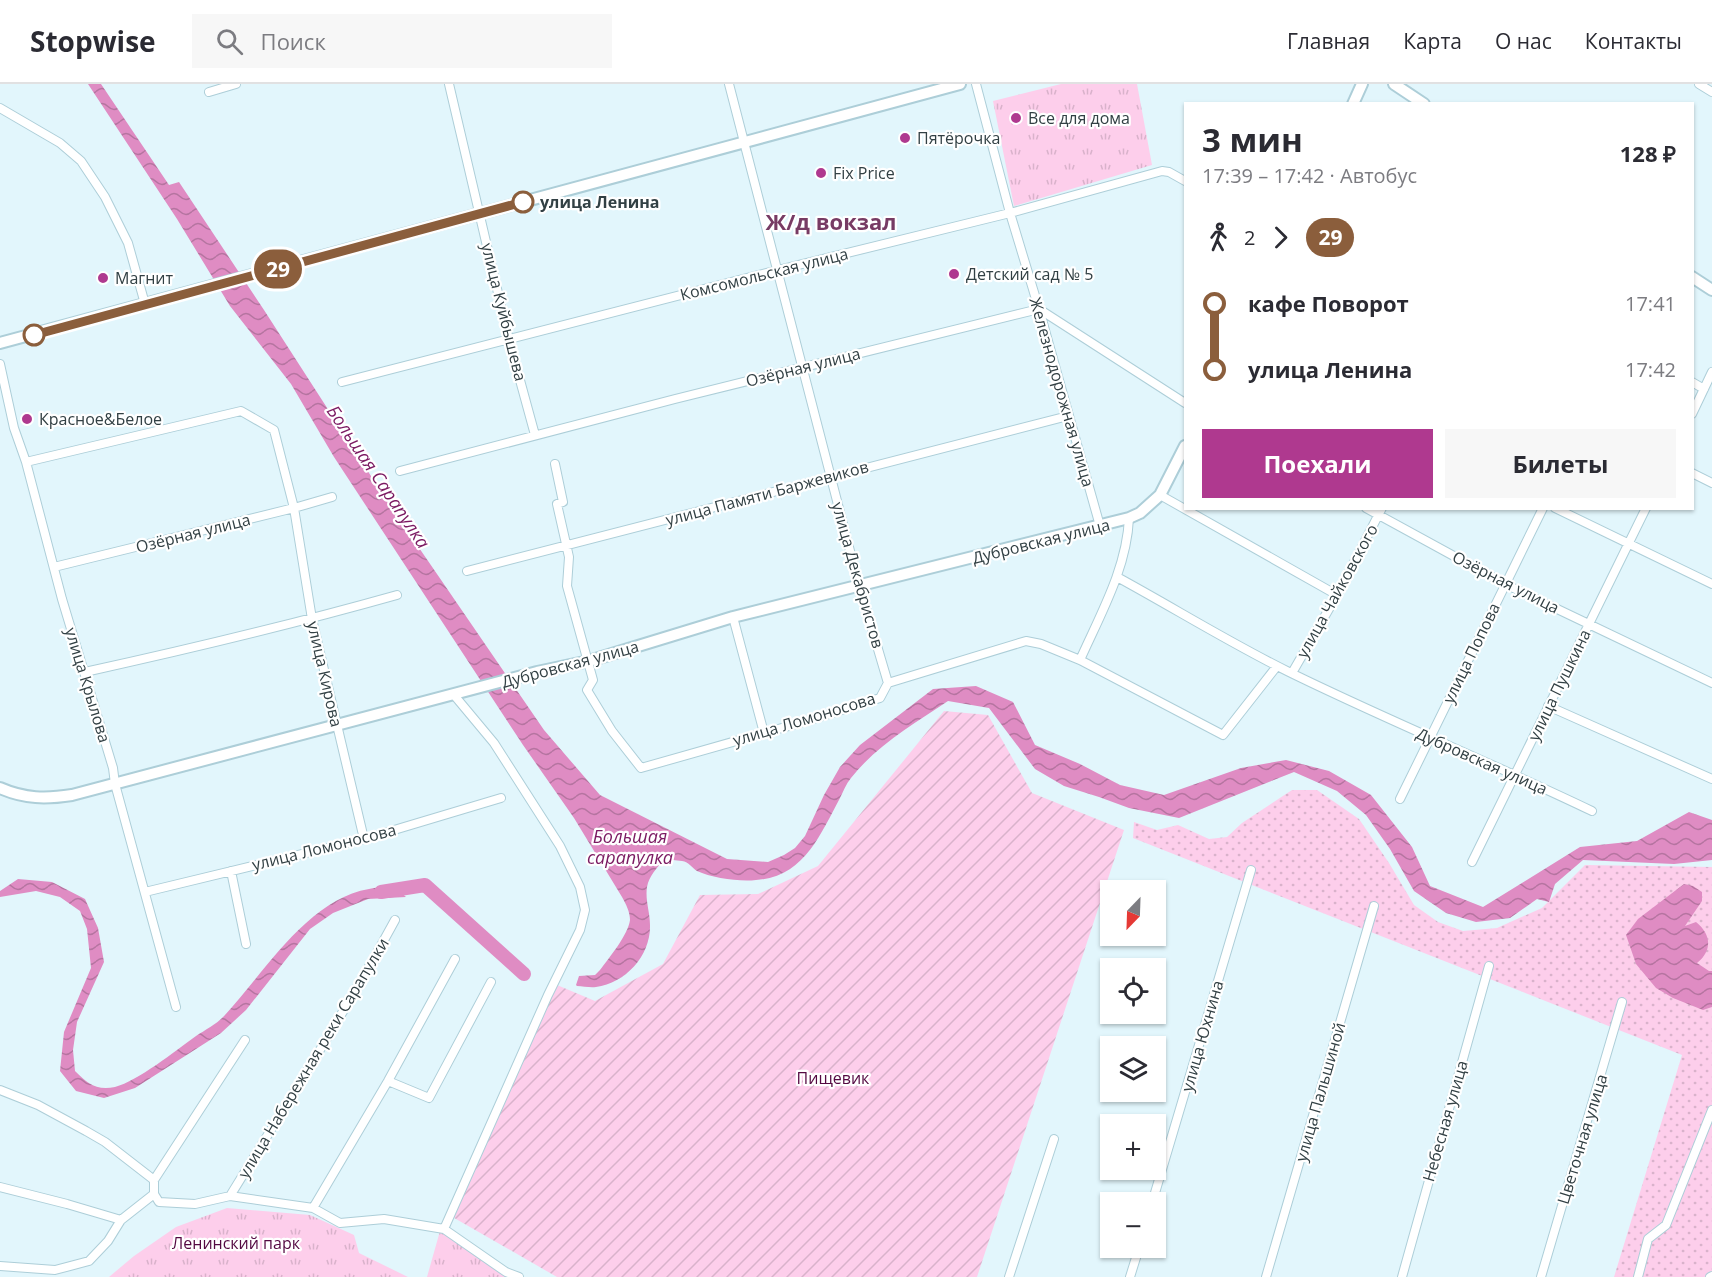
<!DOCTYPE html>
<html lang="ru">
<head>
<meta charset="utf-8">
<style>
  :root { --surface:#fff; --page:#f7f7f7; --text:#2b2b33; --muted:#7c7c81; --line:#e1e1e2; --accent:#af398f }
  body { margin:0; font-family:"Open Sans",sans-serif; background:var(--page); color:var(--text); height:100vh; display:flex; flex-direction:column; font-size:22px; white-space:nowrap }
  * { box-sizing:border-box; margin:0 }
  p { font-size:20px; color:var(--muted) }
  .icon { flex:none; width:33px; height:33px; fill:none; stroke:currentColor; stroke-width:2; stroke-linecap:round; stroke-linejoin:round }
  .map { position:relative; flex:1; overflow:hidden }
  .panel { position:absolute; left:1184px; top:18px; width:510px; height:408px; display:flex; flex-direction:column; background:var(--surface); border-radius:0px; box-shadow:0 2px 4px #0004 }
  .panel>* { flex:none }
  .badge { padding:0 12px; border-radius:20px; font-size:21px; line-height:39px }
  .needle { width:39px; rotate:203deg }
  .fabs { position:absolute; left:1100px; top:796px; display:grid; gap:12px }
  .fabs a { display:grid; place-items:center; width:66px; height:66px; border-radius:0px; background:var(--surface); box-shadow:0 2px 4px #0004; font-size:30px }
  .map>.badge { position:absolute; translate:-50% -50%; box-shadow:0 0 0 3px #fff }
  .legs { display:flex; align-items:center; gap:9px; height:66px; padding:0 18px; font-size:20px }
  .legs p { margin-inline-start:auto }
  .overview { display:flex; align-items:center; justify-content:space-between; height:102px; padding:0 18px }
  h1 { font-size:33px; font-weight:700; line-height:45px }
  .action { display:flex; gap:12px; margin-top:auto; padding:12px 18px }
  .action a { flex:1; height:69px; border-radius:0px; background:var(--accent); color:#fff; font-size:24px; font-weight:700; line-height:69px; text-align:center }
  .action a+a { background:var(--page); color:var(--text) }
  ul { padding:0 18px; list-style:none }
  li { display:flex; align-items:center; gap:21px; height:66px; font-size:22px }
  li i { display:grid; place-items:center; width:9px; height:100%; margin:0 8px; background:currentColor }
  li i::after { content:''; width:15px; height:15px; margin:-8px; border:4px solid; border-radius:50%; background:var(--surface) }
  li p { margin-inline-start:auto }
  li:first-child i { background:linear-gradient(#0000 50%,currentColor 0) }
  li:last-child i { background:linear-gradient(currentColor 50%,#0000 0) }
  header { display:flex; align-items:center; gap:36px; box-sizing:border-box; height:84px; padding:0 30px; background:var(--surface); border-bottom:2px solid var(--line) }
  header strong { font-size:28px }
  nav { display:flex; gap:33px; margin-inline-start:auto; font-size:21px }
  .search { width:420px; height:54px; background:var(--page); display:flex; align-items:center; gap:15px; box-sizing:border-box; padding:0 21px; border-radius:0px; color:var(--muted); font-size:22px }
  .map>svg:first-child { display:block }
</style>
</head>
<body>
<header>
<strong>Stopwise</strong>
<div class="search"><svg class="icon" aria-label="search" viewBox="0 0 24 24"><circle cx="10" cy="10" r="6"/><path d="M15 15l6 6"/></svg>Поиск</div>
<nav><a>Главная</a><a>Карта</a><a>О нас</a><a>Контакты</a></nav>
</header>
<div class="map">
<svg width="1712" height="1193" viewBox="0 0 1712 1193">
  <defs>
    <pattern id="grass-dots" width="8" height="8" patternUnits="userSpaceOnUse" patternTransform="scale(1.5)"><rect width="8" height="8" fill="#fdceeb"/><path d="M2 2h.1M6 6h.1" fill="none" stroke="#d9b2cb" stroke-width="1.8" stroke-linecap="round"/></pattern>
    <pattern id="park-tufts" width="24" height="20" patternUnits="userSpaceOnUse" patternTransform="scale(1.5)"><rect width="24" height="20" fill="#fdceeb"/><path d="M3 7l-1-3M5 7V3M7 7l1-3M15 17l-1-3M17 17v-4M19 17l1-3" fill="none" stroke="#d9b2cb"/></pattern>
    <pattern id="garden-furrows" width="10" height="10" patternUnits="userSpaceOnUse" patternTransform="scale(1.5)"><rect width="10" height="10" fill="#fdceeb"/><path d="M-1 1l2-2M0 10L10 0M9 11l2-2" fill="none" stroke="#d9b2cb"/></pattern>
    <pattern id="water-waves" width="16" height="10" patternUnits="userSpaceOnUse" patternTransform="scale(1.5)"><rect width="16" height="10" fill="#df8cc3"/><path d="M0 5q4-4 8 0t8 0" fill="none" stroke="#b574a0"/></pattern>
  </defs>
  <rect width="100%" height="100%" fill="#e2f6fc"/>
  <path fill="url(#grass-dots)" d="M1292 706H1317L1359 735 1389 779 1414 821 1438 838 1463 847 1497 844 1542 824 1585 781 1712 783V1193H1614L1682 971 1133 754 1134 738 1157 746 1178 741 1209 755 1227 753 1242 739Z"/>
  <path fill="url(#park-tufts)" d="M1061 0H1137L1152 81 1014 122 993 17Z
    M227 1124 310 1131 354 1151 359 1169 408 1193H109L134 1172 176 1143Z
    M440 1147 519 1193H427Z"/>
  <path fill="url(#garden-furrows)" d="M944 627 988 631 1032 709 1124 746 977 1193H557L449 1131 557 901 595 917 663 880 700 811 758 810 818 782Z"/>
  <path fill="url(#water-waves)" d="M88 0H101L169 101 179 98 264 226 389 420 544 646 600 711 727 775 768 778 784 771 795 764 805 752 824 711 840 683 860 661 933 605 976 602 1013 618 1035 661 1080 680 1120 701 1164 711 1241 684 1286 676 1329 687 1371 711 1412 763 1430 802 1483 823 1580 763 1637 757 1689 728 1712 736V776L1674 780 1583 776 1555 800 1549 818 1537 815 1510 834 1476 838 1446 829 1414 807 1390 765 1366 731 1337 707 1294 688 1179 734 1129 724 1099 713 1064 702 1035 685 989 624 948 617C914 640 877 661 851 694 846 700 843 708 840 714 820 751 804 793 756 796 740 798 712 794 697 787 692 784 689 778 682 777 676 776 670 776 664 775 657 784 649 792 647 803 645 816 650 828 650 841 651 871 626 899 596 903 590 904 583 902 577 902L576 901 579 892 595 891 600 886C609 874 628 851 630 836 630 828 626 820 622 813L574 734 523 661 334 373 291 300 230 222 177 135Z
    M18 795 52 798 85 815 98 844 104 878 77 938 73 966 75 987C87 999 96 1007 115 1003 138 997 175 967 196 952 205 946 217 940 225 931 264 889 308 815 369 805 383 802 395 802 406 813L368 815 333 829 310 845 246 926 221 949 135 1004 104 1014 76 1007 60 987 64 948 91 884 87 845 80 827 60 813 36 807 0 813V807Z
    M1684 800 1693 802 1702 808V817L1685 842 1696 838C1712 851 1712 867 1697 879L1709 887H1712V923L1703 926 1673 914 1656 904 1636 880 1626 851 1638 835Z"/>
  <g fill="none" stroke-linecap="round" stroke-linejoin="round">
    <path stroke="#df8cc3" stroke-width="14" d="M381 808 425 801 524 890"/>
    <g stroke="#adced8" stroke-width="10">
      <path id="street" d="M449 0 509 256 535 351
        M729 0 857 494 888 599
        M976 0 1010 129 1039 225 1100 442
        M1699 0 1712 8
        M209 8 236 0
        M0 24 60 59 81 77 105 113 128 159 145 220
        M0 280 14 344 26 378 62 515 113 684 115 700 176 923
        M342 298 778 186 1010 129 1162 87 1169 88 1185 97
        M1692 298 1704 305
        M1692 330 1712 288
        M26 378 241 327 274 346 294 424 312 535 364 755
        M555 380 563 418 557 420 569 473 567 502 593 596 587 606 612 647 641 684 810 636 880 614 888 599 1026 557 1041 560 1080 576 1223 651 1277 582
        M400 387 675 315 1039 225 1185 319
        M1692 389 1712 399
        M1160 411 1337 511
        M1366 424 1505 500 1712 599
        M1555 424 1712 500
        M54 483 294 424 332 413
        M467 487 1068 332
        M1117 493C1174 524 1230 559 1289 588 1389 637 1492 679 1592 727
        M733 533 764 649
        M1080 576C1100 531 1127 484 1129 434
        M85 588C190 565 294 540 397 511
        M1292 589 1337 511 1382 424
        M1548 622 1712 695
        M1400 715 1543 424
        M1472 778 1646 424
        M231 787 246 860
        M145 808 364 755 501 714
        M388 997 429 1014 491 898
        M0 1006 38 1021 86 1047 105 1058 154 1096V1110L159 1118 195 1120 230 1112 313 1124 340 1139 384 1135 444 1145 506 1188 519 1193
        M154 1096 245 956
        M0 1103 67 1120 121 1136 108 1157 89 1177 55 1186 0 1182
        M230 1112C286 1021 344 930 395 836
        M1152 1119 1251 786
        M313 1124 388 997 455 875
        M121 1136 154 1110
        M444 1145 548 911 580 846 585 826 580 803 560 762 494 659 454 611
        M1009 1193 1054 1055
        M1130 1193 1139 1164
        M1266 1193 1374 822
        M1402 1193 1489 882
        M1541 1193 1622 918
        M1638 1193 1648 1155 1666 1141 1712 1026
        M1710 1193 1712 1192"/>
    </g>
    <g stroke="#adced8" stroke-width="14">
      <path id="secondary" d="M1394 0 1424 20
        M1353 20 1362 0
        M1692 193 1712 206
        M0 259 960 0
        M0 704C25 715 46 715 72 711L537 588 589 577 733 533 1129 434 1140 429 1160 411 1185 362"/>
    </g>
    <use href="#street" stroke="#fff" stroke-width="8"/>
    <use href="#secondary" stroke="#fff" stroke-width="10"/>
  </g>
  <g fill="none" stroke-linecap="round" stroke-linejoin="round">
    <g stroke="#fff" stroke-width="14">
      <path id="line-1" d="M34 251 523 118"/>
    </g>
    <use href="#line-1" stroke="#8b5e3c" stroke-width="9"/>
  </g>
  <g fill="#af398f" stroke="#fff" stroke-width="2">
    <circle cx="1016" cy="34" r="6"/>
    <circle cx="905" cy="54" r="6"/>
    <circle cx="821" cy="89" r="6"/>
    <circle cx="954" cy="190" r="6"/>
    <circle cx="103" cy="194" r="6"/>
    <circle cx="27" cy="335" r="6"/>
  </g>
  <g fill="#fff" stroke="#8b5e3c" stroke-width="3">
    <circle cx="523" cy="118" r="10"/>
    <circle cx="34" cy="251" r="10"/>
  </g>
  <g text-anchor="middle" stroke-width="4.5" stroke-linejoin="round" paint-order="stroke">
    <g font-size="16" fill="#324044" stroke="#fff" text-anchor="start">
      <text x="1028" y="40">Все для дома</text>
      <text x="917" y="60">Пятёрочка</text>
      <text x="833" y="95">Fix Price</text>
      <text x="966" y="196">Детский сад № 5</text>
      <text x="115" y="200">Магнит</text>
      <text x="39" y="341">Красное&amp;Белое</text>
    </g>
    <g font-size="16" font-weight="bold" fill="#324044" stroke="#fff" text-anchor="start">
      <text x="540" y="124">улица Ленина</text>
    </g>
    <g font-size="16" fill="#324044" stroke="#fff">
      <text transform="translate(764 190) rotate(-14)" y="6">Комсомольская улица</text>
      <text transform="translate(504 228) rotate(76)" y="6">улица Куйбышева</text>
      <text transform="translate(803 283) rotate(-14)" y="6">Озёрная улица</text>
      <text transform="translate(1062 308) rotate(74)" y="6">Железнодорожная улица</text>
      <text transform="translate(767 409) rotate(-15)" y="6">улица Памяти Баржевиков</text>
      <text transform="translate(193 449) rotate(-14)" y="6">Озёрная улица</text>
      <text transform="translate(1041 457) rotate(-14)" y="6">Дубровская улица</text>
      <text transform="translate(858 491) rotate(74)" y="6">улица Декабристов</text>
      <text transform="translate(1506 498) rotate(27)" y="6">Озёрная улица</text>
      <text transform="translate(1337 507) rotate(-61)" y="6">улица Чайковского</text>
      <text transform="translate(1471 569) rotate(-64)" y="6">улица Попова</text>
      <text transform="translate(570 580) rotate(-15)" y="6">Дубровская улица</text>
      <text transform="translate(325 590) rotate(77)" y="6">улица Кирова</text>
      <text transform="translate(88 601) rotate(73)" y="6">улица Крылова</text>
      <text transform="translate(1559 601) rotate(-64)" y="6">улица Пушкина</text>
      <text transform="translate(804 635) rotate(-17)" y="6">улица Ломоносова</text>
      <text transform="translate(1482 677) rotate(24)" y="6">Дубровская улица</text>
      <text transform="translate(324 763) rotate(-14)" y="6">улица Ломоносова</text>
      <text transform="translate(1202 952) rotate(-74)" y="6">улица Юхнина</text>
      <text transform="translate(313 974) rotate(-59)" y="6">улица Набережная реки Сарапулки</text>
      <text transform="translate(1320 1008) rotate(-74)" y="6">улица Пальшиной</text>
      <text transform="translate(1445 1037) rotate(-74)" y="6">Небесная улица</text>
      <text transform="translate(1582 1055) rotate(-73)" y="6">Цветочная улица</text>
    </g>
    <g font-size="16" fill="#540942" stroke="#fff">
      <text x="833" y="1000">Пищевик</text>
      <text x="236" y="1165">Ленинский парк</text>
    </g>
    <g font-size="18" font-style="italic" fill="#7b1a62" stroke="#fff">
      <text transform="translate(378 393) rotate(56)" y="6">Большая Сарапулка</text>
      <text x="630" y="759">Большая<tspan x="630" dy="21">сарапулка</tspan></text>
    </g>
    <g font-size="22" font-weight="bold" fill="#773b64" stroke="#fff">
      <text x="831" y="146">Ж/д вокзал</text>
    </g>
  </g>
</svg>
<div class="fabs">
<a><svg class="needle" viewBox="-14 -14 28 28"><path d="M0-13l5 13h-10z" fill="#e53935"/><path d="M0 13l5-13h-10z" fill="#7c7c81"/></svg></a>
<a><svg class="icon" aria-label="locate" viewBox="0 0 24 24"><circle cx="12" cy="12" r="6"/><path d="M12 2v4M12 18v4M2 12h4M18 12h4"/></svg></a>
<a><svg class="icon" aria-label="layers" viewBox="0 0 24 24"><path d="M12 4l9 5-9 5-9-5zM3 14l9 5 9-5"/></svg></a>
<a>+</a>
<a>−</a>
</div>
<b class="badge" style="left:278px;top:185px;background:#8b5e3c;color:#fff">29</b>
<section class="panel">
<div class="overview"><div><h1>3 мин</h1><p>17:39 – 17:42 · Автобус</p></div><b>128 ₽</b></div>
<div class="legs"><svg class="icon" aria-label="walk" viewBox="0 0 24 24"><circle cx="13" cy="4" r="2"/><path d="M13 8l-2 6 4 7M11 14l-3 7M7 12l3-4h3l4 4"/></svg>2<svg class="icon" aria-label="forward" viewBox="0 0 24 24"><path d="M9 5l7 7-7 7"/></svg><b class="badge" style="background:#8b5e3c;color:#fff">29</b></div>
<ul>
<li><i style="color:#8b5e3c"></i><b>кафе Поворот</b><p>17:41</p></li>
<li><i style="color:#8b5e3c"></i><b>улица Ленина</b><p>17:42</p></li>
</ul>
<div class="action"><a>Поехали</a><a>Билеты</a></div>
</section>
</div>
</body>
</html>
